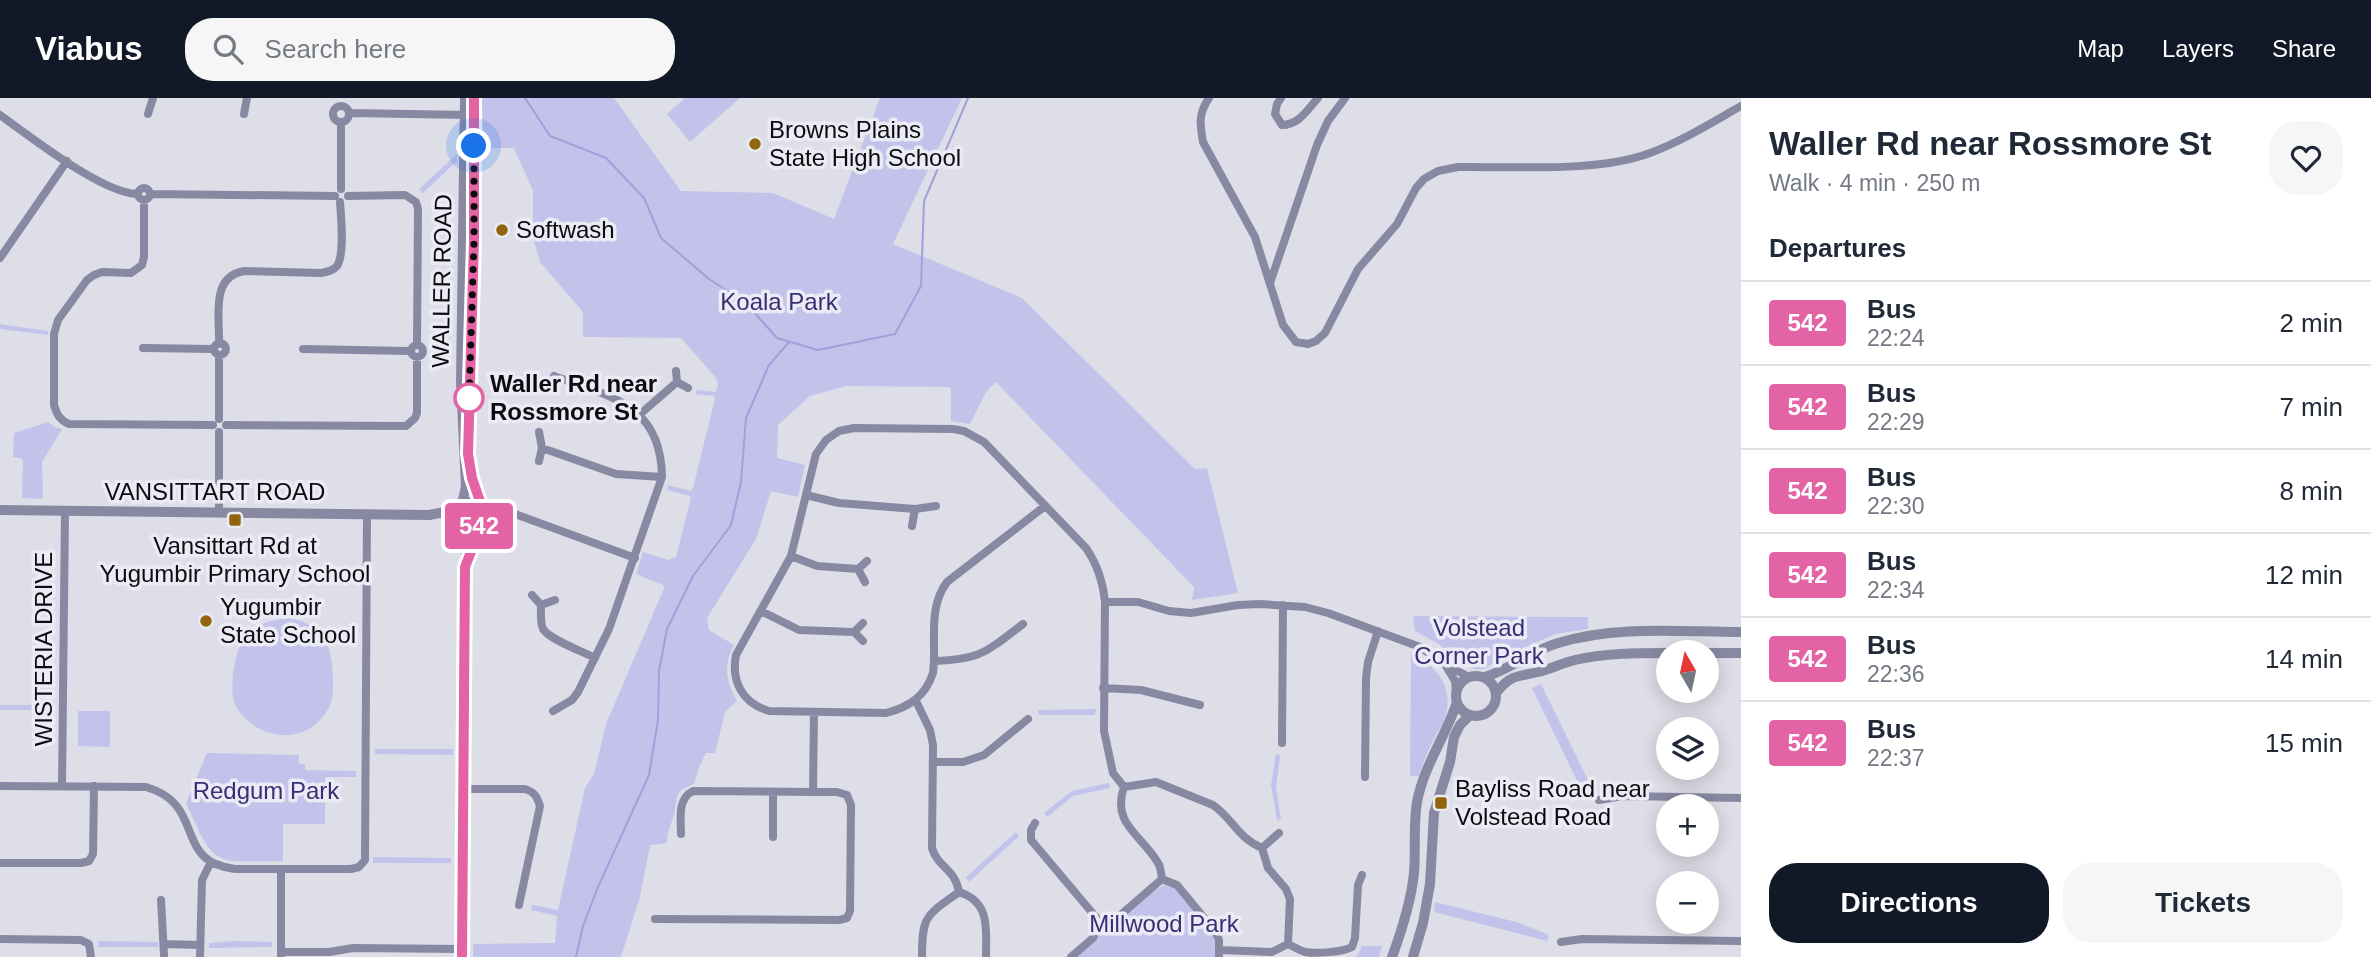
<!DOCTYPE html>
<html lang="en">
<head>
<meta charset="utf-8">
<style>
  :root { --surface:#fff; --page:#f6f6f7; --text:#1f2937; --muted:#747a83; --line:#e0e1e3; --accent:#111827 }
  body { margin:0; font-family:Helvetica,sans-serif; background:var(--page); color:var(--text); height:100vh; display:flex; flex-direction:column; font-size:26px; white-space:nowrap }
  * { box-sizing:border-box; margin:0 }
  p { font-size:23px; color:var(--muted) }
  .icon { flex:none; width:38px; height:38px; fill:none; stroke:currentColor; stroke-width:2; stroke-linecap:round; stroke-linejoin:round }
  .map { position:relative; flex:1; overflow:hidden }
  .panel { display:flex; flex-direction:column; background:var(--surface); width:630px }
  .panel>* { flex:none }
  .badge { padding:0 14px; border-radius:5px; font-size:24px; line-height:46px }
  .needle { width:46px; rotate:351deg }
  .buttons { position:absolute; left:1656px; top:542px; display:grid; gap:14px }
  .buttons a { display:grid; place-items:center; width:63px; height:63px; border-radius:50%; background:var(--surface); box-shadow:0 4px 18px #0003; font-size:35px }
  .you { position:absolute; width:35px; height:35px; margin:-18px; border:5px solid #fff; border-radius:50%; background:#1a73e8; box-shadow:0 0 0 10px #1a73e833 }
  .map>.badge { position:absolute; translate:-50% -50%; box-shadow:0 0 0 4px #fff }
  h2 { padding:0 28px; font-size:26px; line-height:63px }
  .round { display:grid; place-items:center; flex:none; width:74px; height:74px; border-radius:28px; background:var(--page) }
  .headline { display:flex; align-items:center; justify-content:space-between; height:119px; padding:0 28px }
  h1 { font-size:33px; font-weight:700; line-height:52px }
  .action { display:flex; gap:14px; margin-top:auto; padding:14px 28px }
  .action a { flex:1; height:80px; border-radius:28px; background:var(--accent); color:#fff; font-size:28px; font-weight:700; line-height:80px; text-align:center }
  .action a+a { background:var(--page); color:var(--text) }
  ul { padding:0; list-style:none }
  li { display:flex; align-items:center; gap:21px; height:84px; padding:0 28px; border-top:2px solid var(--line) }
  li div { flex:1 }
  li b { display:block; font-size:26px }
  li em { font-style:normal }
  li .badge { min-width:77px; font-weight:700; text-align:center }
  header { display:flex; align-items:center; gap:42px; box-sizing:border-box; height:98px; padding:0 35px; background:var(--accent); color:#fff }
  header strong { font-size:33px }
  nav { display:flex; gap:38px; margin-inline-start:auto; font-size:24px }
  .search { width:490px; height:63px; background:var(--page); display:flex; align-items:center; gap:18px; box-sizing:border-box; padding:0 24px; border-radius:28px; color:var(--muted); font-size:26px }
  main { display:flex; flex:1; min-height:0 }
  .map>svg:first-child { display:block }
</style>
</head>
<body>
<header>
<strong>Viabus</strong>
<div class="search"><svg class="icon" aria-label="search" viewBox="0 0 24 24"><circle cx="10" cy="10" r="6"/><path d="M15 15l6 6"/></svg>Search here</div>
<nav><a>Map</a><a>Layers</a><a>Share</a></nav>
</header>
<main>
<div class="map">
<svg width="1741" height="859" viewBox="0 0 1741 859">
  <rect width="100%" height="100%" fill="#dedee8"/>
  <path fill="#c3c2eb" d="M482 0H614L681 93 773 95 834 121 880 0H962L893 146 1022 200 1195 371 1207 370 1238 495 1192 502 1194 489 996 284 986 294 970 326 951 323V292L949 289 846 288 810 298 778 327 777 360 805 367 798 399 771 393 756 441 707 520 709 532 734 547C723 567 726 583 737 603L725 614 715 655H706L699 669 694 686C672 695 679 697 674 717 671 728 667 731 667 745L650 747 640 799 621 859H473V846L555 845 557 818 531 812 532 807 558 812 585 690 594 676 606 626 665 488 636 476 643 454 668 462 676 459 691 400 690 398 667 392 668 387 691 393 693 390 715 301 714 298 696 296V292L716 294 718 286 716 280 681 240 583 239V214L540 164 533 140V93L514 50H483Z
    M685 0H740L690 44 667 16Z
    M457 56V63L423 95 419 91Z
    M0 226 48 233V237L0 231Z
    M48 324 56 330 62 331 42 364 43 401 22 400 23 361 13 359 14 335Z
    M1413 518 1588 519V531L1556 536 1532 546 1506 558 1484 571H1473L1437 545 1415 533Z
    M291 520C324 528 332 548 333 579 333 590 334 601 328 611 308 647 262 644 239 613 231 603 232 590 233 577 237 539 252 523 291 520Z
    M1411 556C1441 569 1457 596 1442 627 1438 634 1434 640 1431 647 1426 657 1422 668 1419 678H1410Z
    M1541 586 1587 680 1591 690 1584 697 1532 590Z
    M0 607H53V612H0Z
    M1096 611 1095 617H1039L1038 612Z
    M78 613H110V649L78 648Z
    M375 651H453V657L375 656Z
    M207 655 299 657V666H305V672L356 673V679H325V726H283V763C213 764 215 770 186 705Z
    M1276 656 1280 657 1276 690 1281 721 1277 722 1271 687Z
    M1109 685 1110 690 1073 698 1047 719 1044 715 1072 693Z
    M1016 734 1019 738 969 784 966 779Z
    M373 759 451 760V765H373Z
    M1164 787 1175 790 1213 836 1216 846 1215 859H1076L1102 828Z
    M1435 804 1520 825 1549 837 1547 843 1434 814Z
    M98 843 158 844V849H98Z
    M236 843 272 844V849L209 850V845Z
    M1362 848H1382L1379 859H1353L1357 858Z"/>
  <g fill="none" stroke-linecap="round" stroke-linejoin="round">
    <path stroke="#a29fda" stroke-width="2" d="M525 0 550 38 606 60 644 100 661 140 709 181 745 204 777 240 818 252 895 236 921 188 924 103 968 0
      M576 859 583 828 598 789 649 677 658 622 659 573 667 531 693 478 731 427 741 384 746 320 769 267 789 244"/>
    <path stroke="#8988a2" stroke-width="8" d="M1209 0C1198 16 1200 26 1203 44L1255 139 1283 227 1296 244 1308 246 1316 243 1325 235 1358 171 1397 126 1416 90 1424 81 1438 73 1458 69C1515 68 1597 75 1650 55 1682 43 1711 25 1741 8
      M1281 0 1277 6 1275 16 1282 27C1299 27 1307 12 1318 0
      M333 16a8 8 0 1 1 16 0a8 8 0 1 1-16 0Z
      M350 15 469 17
      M148 16 153 0
      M244 16 247 0
      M0 17C31 39 102 95 137 96
      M138 96a6 6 0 1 1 12 0a6 6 0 1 1-12 0Z
      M341 91V25
      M150 96 335 98
      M348 98 405 97 416 104 418 111 417 247
      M144 103V159L142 167 131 175 102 174 94 177 87 182 58 222 54 236V307C57 317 60 322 69 326L213 327
      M0 160 67 63
      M1270 185 1317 47 1328 23 1345 0
      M214 251a6 6 0 1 1 12 0a6 6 0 1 1-12 0Z
      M219 246C220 219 210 179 244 173L321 175C327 174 333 173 337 168 345 156 341 119 340 104
      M411 253a6 6 0 1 1 12 0a6 6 0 1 1-12 0Z
      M143 250 214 251
      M303 251 410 253
      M219 257V321
      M676 273 677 284 688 290
      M639 317 677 284
      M226 327 406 328 415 320 417 315V259
      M542 350 616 376 662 379
      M539 363 542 350 539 334
      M806 397 839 405 915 411
      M1045 408 947 484C927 511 937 544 933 575 925 599 909 609 886 615L769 613C742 605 731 583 736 557L791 458 816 356 826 342 839 333 854 330 953 331 964 333 984 344 1086 450C1097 466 1103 484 1105 504L1104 633 1113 675 1124 689C1111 726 1142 737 1158 765 1161 769 1161 776 1162 781
      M482 409 515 416 635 460
      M219 415V334
      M481 426 498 418 509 417
      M912 428 915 411 936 408
      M791 458 817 468 858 471
      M865 484 858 471 867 463
      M532 497 541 507 555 502
      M1105 504H1138L1169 513 1191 515 1238 507 1260 506 1305 509 1328 515 1420 549 1444 566 1469 579
      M541 507C541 515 540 524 543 531 550 542 582 553 595 560
      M761 513 799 532 854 534
      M863 543 854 534 863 525
      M935 563C982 561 986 554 1023 526
      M1446 568 1455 583 1456 595
      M1103 590 1141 592 1200 607
      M916 603 930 632 933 647 932 750C938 770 955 770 959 794 991 804 986 832 986 859
      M553 613 572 602 578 594 609 531 662 379C661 306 611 299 554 278
      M1282 645 1283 507
      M934 664H963L984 657 1028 621
      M1365 679 1366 580 1368 564 1378 533
      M0 688 146 689C198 704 180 747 213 765 220 768 228 770 235 771H351L359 769 365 762 367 416
      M62 688 65 414
      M1124 689 1156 684 1213 707C1233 721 1237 739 1262 750L1268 770 1286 791 1290 801 1288 846
      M463 691H525C535 694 537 699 540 708L519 807
      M1599 702 1622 698 1741 700
      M1035 725 1031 732V742L1100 824
      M681 736C681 721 677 701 693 693L813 694
      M773 739V694
      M1262 750 1279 735
      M0 765H81L89 763 93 756 94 688
      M1162 781 1177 787 1215 833 1219 842V859
      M161 802 164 857
      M655 821 839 822 847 820 850 813 851 707 847 697 837 694H813L814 614
      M0 841 81 842 89 846 91 859
      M1561 844 1582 841 1741 843
      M164 846 200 847
      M1219 852 1272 854 1288 846C1294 849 1299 852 1305 854 1316 856 1343 854 1352 849L1355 840 1358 787 1362 777
      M281 854H329L353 850 462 851
      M200 859 202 782 211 764
      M281 859V771
      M922 859C922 817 926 818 959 794
      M1071 859 1093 840 1100 824 1117 820 1162 781"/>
    <path stroke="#8988a2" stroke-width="10" d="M469 307 474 142V0
      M470 368 480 407
      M463 408 471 404 482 409 485 418 481 426 471 430 464 427 459 418 466 389 461 284 465 0
      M0 412 429 417 460 411
      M468 462 474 450 479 427
      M1706 555H1741
      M1456 598a20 20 0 1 1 40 0a20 20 0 1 1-40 0Z
      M1485 579C1511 571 1531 553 1558 545 1617 527 1680 534 1741 534
      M1496 595C1511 576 1517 579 1538 574 1551 571 1562 565 1575 562 1605 555 1637 555 1668 555
      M462 859 466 445 464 427
      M1392 859C1402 832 1411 804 1414 775 1416 752 1413 728 1417 704 1424 667 1446 638 1457 604
      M1413 859 1423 825 1430 786 1434 715 1450 664 1454 639 1460 627 1470 617"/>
  </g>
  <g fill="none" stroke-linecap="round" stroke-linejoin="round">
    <g stroke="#fff" stroke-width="16">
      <path id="line" d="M462 859 465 469 485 418 472 380 468 356 474 142V0"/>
    </g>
    <use href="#line" stroke="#e463a4" stroke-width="10"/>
    <path stroke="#0c0c10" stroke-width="7" stroke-dasharray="0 12.6" d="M469 300V305L474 142V48"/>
  </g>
  <g fill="#91640e" stroke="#ebebf5" stroke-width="2.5">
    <circle cx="755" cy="46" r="7"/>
    <circle cx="502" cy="132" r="7"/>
    <rect x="228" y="415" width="14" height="14" rx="3.5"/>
    <circle cx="206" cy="523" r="7"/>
    <rect x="1434" y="698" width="14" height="14" rx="3.5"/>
  </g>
  <circle fill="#fff" stroke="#e463a4" stroke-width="3.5" cx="469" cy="300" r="14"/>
  <g text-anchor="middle" stroke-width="7" stroke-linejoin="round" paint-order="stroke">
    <g font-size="24" fill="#0c0c10" stroke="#ebebf5" text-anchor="start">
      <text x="769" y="40">Browns Plains<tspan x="769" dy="28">State High School</tspan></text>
      <text x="516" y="140">Softwash</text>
      <text x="235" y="456" text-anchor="middle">Vansittart Rd at<tspan x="235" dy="28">Yugumbir Primary School</tspan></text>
      <text x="220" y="517">Yugumbir<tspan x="220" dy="28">State School</tspan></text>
      <text x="1455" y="699">Bayliss Road near<tspan x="1455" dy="28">Volstead Road</tspan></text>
    </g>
    <g font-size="24" fill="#0c0c10" stroke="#ebebf5">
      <text transform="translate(442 183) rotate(-89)" y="8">WALLER ROAD</text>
      <text x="215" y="402">VANSITTART ROAD</text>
      <text transform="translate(44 551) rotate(-90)" y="8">WISTERIA DRIVE</text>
    </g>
    <g font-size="24" fill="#3a2e74" stroke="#ebebf5">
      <text x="779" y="212">Koala Park</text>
      <text x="1479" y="538">Volstead<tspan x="1479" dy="28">Corner Park</tspan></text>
      <text x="266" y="701">Redgum Park</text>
      <text x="1164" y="834">Millwood Park</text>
    </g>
    <g font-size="24" font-weight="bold" fill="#0c0c10" stroke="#ebebf5" text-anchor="start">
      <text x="490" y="294">Waller Rd near<tspan x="490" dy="28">Rossmore St</tspan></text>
    </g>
  </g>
</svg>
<div class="buttons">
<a><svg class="needle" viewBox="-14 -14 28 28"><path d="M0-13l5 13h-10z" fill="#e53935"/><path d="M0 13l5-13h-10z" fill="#747a83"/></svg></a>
<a><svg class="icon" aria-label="layers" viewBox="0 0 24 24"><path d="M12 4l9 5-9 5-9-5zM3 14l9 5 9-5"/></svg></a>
<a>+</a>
<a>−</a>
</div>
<div class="you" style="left:474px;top:48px"></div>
<b class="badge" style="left:479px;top:428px;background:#e463a4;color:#fff">542</b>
</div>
<section class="panel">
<div class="headline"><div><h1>Waller Rd near Rossmore St</h1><p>Walk · 4 min · 250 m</p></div><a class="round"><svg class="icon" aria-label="heart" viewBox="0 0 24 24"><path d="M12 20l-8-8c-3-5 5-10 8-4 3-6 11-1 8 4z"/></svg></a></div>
<h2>Departures</h2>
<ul>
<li><span class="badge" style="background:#e463a4;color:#fff">542</span><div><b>Bus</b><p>22:24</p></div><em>2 min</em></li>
<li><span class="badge" style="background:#e463a4;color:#fff">542</span><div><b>Bus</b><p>22:29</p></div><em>7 min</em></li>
<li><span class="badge" style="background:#e463a4;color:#fff">542</span><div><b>Bus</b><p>22:30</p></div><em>8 min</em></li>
<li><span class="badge" style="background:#e463a4;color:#fff">542</span><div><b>Bus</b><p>22:34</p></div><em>12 min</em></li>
<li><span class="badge" style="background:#e463a4;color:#fff">542</span><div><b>Bus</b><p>22:36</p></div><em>14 min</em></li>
<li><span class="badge" style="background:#e463a4;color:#fff">542</span><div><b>Bus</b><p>22:37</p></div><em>15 min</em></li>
</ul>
<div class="action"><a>Directions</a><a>Tickets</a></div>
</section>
</main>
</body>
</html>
